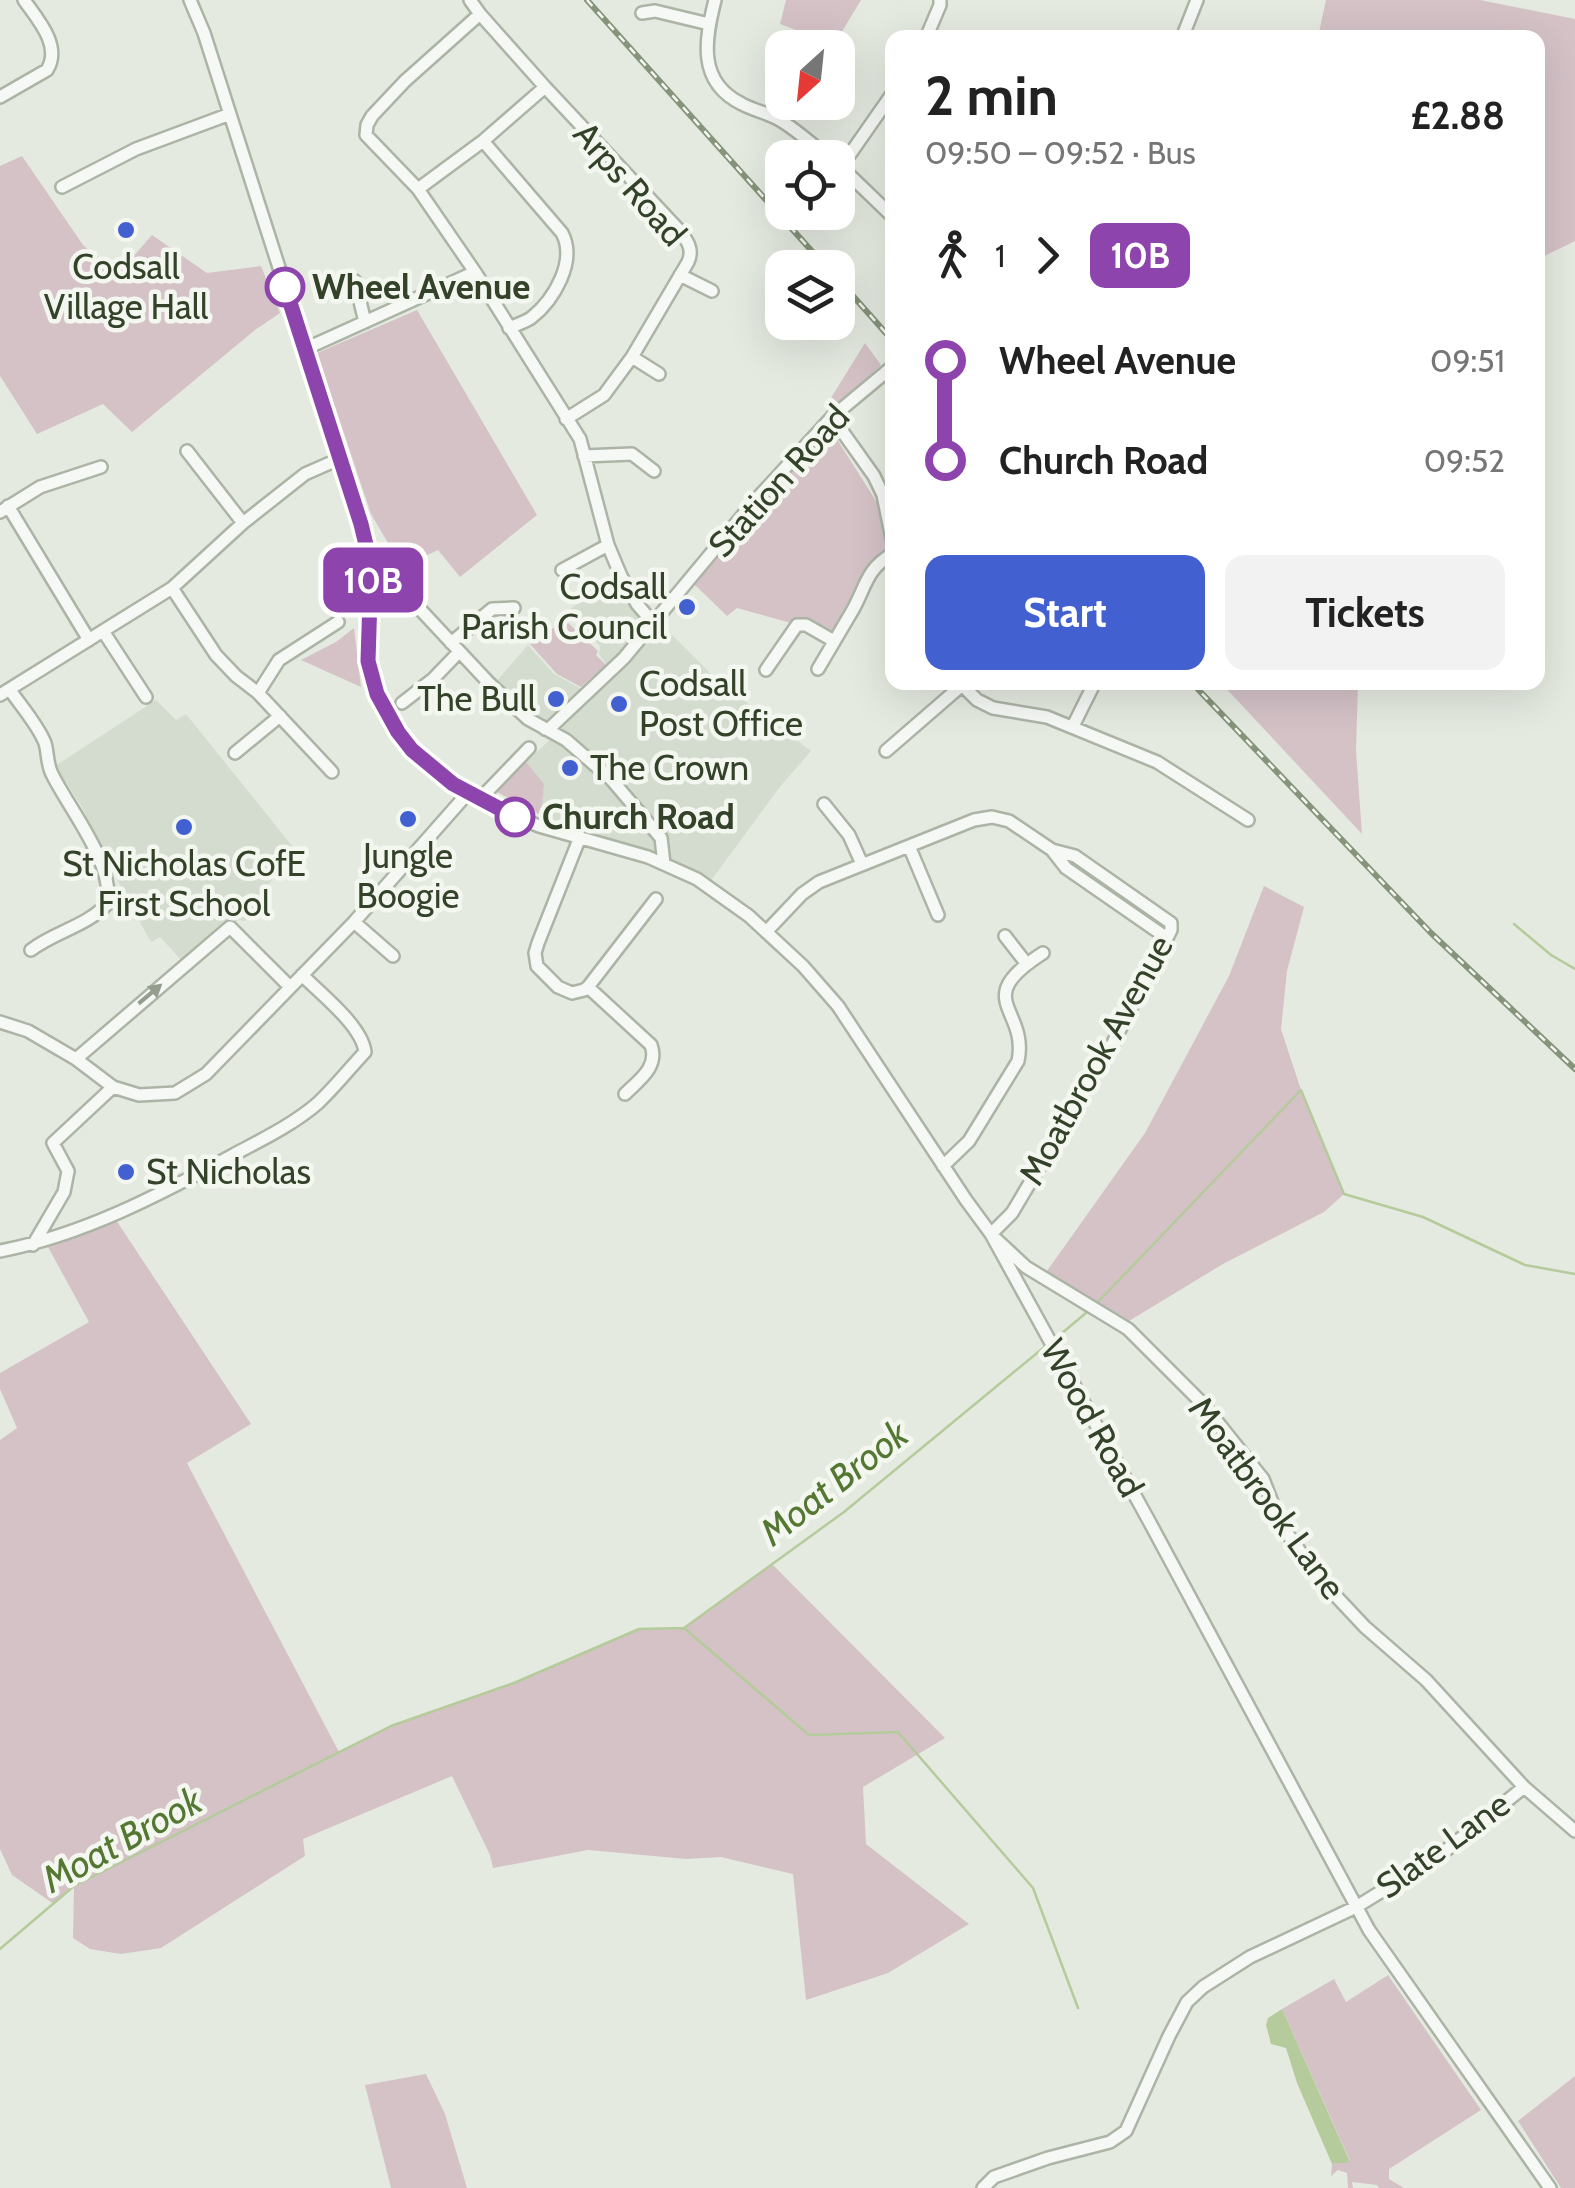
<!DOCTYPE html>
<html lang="en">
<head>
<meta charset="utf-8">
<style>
  :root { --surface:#fff; --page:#f2f2f2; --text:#222; --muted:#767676; --accent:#4360d1 }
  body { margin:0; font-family:Cabin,sans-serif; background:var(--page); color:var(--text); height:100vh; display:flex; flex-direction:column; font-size:38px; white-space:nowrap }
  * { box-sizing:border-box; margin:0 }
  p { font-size:32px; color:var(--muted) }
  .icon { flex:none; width:55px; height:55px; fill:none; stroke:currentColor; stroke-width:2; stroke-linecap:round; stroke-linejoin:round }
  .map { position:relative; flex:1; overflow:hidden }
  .details { position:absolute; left:885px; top:30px; width:660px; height:660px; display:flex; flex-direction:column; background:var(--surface); border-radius:20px; box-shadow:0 10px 40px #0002 }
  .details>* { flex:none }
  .badge { padding:0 20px; border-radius:15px; font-size:35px; line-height:65px }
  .needle { width:65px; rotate:207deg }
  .buttons { position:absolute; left:765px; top:30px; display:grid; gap:20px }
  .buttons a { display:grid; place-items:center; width:90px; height:90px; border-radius:20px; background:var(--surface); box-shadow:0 10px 40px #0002; font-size:50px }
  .map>.badge { position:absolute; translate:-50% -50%; box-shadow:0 0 0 5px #fff }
  .legs { display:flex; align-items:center; gap:15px; height:110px; padding:0 40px; font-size:32px }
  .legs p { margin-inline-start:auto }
  .head { display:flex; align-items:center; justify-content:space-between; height:170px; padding:0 40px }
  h1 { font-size:55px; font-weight:700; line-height:75px }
  .primary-button { display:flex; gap:20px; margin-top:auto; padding:20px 40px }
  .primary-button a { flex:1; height:115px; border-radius:20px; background:var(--accent); color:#fff; font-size:40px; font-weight:700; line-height:115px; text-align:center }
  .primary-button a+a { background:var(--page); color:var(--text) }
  ul { padding:0 40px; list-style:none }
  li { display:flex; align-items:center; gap:35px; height:100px; font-size:38px }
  li i { display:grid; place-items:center; width:15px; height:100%; margin:0 12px; background:currentColor }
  li i::after { content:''; width:25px; height:25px; margin:-12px; border:8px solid; border-radius:50%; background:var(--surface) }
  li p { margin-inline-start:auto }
  li:first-child i { background:linear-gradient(#0000 50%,currentColor 0) }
  li:last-child i { background:linear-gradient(currentColor 50%,#0000 0) }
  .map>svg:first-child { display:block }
</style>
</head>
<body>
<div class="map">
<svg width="1575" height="2188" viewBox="0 0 1575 2188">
  <rect width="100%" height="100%" fill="#e5eae1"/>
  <path fill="#d4dccf" d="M611 579 652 635 665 628 716 679 811 751 779 788 710 882 649 852 573 829 541 815 543 784 526 762 555 735 494 684 528 645 554 674 582 689 608 667 599 654 600 646 566 612Z
    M156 700 176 720 186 714 293 847 245 921 238 920 183 962 160 937 151 942 128 901 82 807 55 766Z"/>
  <path fill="#d4c2c7" d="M786 0H861L832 48 788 47 790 43 801 46 804 33 780 24Z
    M1326 0H1480L1575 19V241L1538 259V38L1318 37Z
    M22 156 83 245 118 274 152 235 207 273 261 266 280 313 255 330 132 432 103 404 37 434 0 376V166Z
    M417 310 537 515 460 577 438 550 402 567 371 514 317 353Z
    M865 343 881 365 832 409 827 411 829 401Z
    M829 434 835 436 881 509 889 553 830 635 799 620 791 623 737 608 727 616 694 584 795 467Z
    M565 620 598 651 596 655 606 665 581 687 557 674 530 644Z
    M354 628 361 687 301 660 336 642Z
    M1221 683H1358L1356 751 1362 834Z
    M526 762 544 784 541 815 495 791Z
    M1264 886 1304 907 1287 971 1281 1029 1301 1090 1344 1194 1324 1212 1223 1264 1129 1321 1047 1271 1145 1133 1229 976Z
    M114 1217 251 1424 187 1463 339 1752 391 1726 514 1683 639 1629 684 1628 772 1564 945 1738 863 1787 866 1844 969 1924 888 1973 806 2000 793 1874 721 1857 686 1859 588 1850 493 1868 490 1855 452 1776 303 1839 305 1856 161 1948 121 1954 90 1949 73 1938 74 1887 54 1904 12 1875 0 1849V1440L17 1428 0 1389V1373L89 1322 48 1247 87 1232Z
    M1388 1975 1481 2110 1389 2169V2179L1404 2188H1379L1377 2185 1352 2182 1353 2188H1348L1347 2173 1338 2170 1331 2176 1332 2164 1350 2161 1282 2009 1334 1979 1346 2002Z
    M426 2074 445 2114 467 2188H391L365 2085Z
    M1575 2076V2188H1561L1518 2121Z"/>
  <path fill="#b5cb9b" d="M1282 2009 1350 2162 1332 2164 1297 2083 1286 2048 1271 2044 1266 2025 1268 2018Z"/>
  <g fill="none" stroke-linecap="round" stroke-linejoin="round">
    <path stroke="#b5cb9b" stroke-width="2.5" d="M1514 924 1551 955 1575 969
      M1097 1303 1301 1090 1344 1194 1423 1217 1525 1265 1575 1274
      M1055 1339 1087 1312
      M684 1628 809 1735 898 1732 1033 1888 1078 2008
      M0 1949 74 1886 391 1726 514 1683 639 1629 684 1628 844 1512 1048 1344"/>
    <g stroke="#acb4a6" stroke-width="16">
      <path id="minor" d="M190 0 204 33 361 524 373 579 369 598 368 661 377 694 398 732 412 750 453 784 501 811 539 826 648 857 697 879 749 916 803 966 838 1006 966 1200 991 1234 1149 1521 1369 1930 1550 2188
        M470 0 480 14 545 87 678 229C687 240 694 249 688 262L632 357 604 395 566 419
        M715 0C705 40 697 82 742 104 753 110 767 113 778 119 796 129 813 145 829 158
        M642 13 655 11 709 24
        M480 14 405 81 372 116 367 125 366 135 418 189 475 272 580 439 608 545 621 576 637 604 654 624
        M926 38 940 5V0
        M1182 38 1197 0
        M0 97 47 70C62 46 38 20 24 0
        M483 141 562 233C577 261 554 300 531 318 525 322 516 325 509 328
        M838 164 892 216
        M841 167 892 94
        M62 187 136 149 230 114
        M418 189 483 141 545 87
        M680 275 712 291
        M355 281 365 322
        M305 349 475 272
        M632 357 659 374
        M832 417 874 476 883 495 892 539
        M187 451 243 523
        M584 456 632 454 654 471
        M8 506 89 640
        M0 512 40 487 101 467
        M562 570 608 545
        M373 579 393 584 403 591 489 683 528 719 566 740 611 779 661 838 664 864
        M172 588 216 655 236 676 258 693 332 772
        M103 631 146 697
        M451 643 492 609 514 608
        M818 669C829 650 840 632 851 613 866 588 865 570 892 554
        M766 670 797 625H806L834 641
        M959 682 977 700 993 708 1047 717 1157 762 1248 820
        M10 690C21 706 38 725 45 743 48 753 47 765 52 774 69 809 115 864 107 904 87 926 54 932 31 950
        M258 693 279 660 338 622
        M0 695 172 588 243 523 305 474 339 459
        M402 703 433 679 458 653
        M1073 726 1095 682
        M545 729 551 727 624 658 753 503 832 417 892 367
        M886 751 961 686
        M235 753 280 716
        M479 800 529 748
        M824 804 849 835 862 864
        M580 837 538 943 535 953 537 966 558 987 572 993 584 990 588 987 651 1045C659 1067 639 1080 625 1094
        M909 846 938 915
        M1052 850 1066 868 1167 938
        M354 922 393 956
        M766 932 802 894 819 882 974 820 992 817 1009 821 1052 850 1075 856 1171 923V930L1113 1043 1012 1213 991 1234
        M1005 936 1026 963
        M588 987 656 899
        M0 1022 28 1031 76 1059 113 1087 139 1095 175 1093 206 1074 354 922 467 794
        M76 1059 230 927 290 987
        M943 1166 969 1141 1018 1061C1029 1008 969 1000 1043 953
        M997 1240 1026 1267 1128 1329 1203 1404 1263 1479 1280 1523 1318 1577 1365 1627 1426 1680 1524 1787 1575 1831
        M33 1245 64 1192 68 1171 53 1143 113 1087
        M0 1251C83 1235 159 1195 233 1155 261 1140 294 1124 318 1103 335 1087 349 1069 365 1052 362 1026 321 994 302 975
        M983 2188 994 2177 1048 2158 1110 2142 1126 2131 1169 2036 1187 2002 1203 1987 1250 1957 1356 1907 1439 1856 1524 1787"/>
    </g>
    <use href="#minor" stroke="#f5f8f4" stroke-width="11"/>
    <g stroke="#85947a" stroke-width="6">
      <path id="rail" d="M587 0 827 268
        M838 279 892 340
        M1191 682 1431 933 1575 1069"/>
    </g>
    <use href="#rail" stroke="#f4f7f0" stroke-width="2.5" stroke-dasharray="8" stroke-linecap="butt"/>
  </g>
  <defs><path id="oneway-solid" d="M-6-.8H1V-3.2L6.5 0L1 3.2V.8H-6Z" transform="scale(2.5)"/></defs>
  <use fill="#949d8e" href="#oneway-solid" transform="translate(150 994) rotate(-40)"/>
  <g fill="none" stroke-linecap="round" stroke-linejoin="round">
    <g stroke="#fff" stroke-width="22">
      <path id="line-1" d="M285 287 361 524 374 578 370 598 368 661 377 694 398 732 412 750 453 784 515 817"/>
    </g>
    <use href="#line-1" stroke="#8e44ad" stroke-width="15"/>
  </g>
  <g fill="#4360d1" stroke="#f4f7f0" stroke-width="4">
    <circle cx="126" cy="230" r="10"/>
    <circle cx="687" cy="607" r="10"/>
    <circle cx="556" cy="699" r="10"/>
    <circle cx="619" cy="704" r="10"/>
    <circle cx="570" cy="768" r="10"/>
    <circle cx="408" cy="819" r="10"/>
    <circle cx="184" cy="827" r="10"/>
    <circle cx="126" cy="1172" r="10"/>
  </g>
  <g fill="#fff" stroke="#8e44ad" stroke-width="5">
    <circle cx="285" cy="287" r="18"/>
    <circle cx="515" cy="817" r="18"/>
  </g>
  <g text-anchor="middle" stroke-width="9" stroke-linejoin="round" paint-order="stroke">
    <g font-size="35" fill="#334229" stroke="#f4f7f0">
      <text transform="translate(630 184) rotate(49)" y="12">Arps Road</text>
      <text transform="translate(779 481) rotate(-48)" y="12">Station Road</text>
      <text transform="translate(1096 1060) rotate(-61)" y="12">Moatbrook Avenue</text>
      <text transform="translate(1092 1418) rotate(61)" y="12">Wood Road</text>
      <text transform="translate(1267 1498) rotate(54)" y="12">Moatbrook Lane</text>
      <text transform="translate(1443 1845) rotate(-36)" y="12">Slate Lane</text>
    </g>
    <g font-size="35" fill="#334229" stroke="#f4f7f0">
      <text x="126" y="279">Codsall<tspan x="126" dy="40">Village Hall</tspan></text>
      <text x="667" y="599" text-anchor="end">Codsall<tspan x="667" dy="40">Parish Council</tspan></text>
      <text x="639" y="696" text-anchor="start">Codsall<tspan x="639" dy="40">Post Office</tspan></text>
      <text x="536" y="711" text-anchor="end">The Bull</text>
      <text x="590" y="780" text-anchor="start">The Crown</text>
      <text x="408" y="868">Jungle<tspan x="408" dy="40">Boogie</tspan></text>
      <text x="184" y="876">St Nicholas CofE<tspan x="184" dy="40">First School</tspan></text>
      <text x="146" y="1184" text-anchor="start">St Nicholas</text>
    </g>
    <g font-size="35" font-weight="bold" fill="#334229" stroke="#f4f7f0" text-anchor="start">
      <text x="312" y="299">Wheel Avenue</text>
      <text x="542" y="829">Church Road</text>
    </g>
    <g font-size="38" font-style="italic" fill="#547732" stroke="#f4f7f0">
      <text transform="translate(834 1483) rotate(-38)" y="13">Moat Brook</text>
      <text transform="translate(122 1840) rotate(-29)" y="13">Moat Brook</text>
    </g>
  </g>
</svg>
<div class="buttons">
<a><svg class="needle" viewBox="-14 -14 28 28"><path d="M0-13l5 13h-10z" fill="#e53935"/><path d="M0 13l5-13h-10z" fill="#767676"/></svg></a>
<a><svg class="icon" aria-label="locate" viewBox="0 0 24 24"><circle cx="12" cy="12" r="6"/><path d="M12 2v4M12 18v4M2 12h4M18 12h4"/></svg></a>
<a><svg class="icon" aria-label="layers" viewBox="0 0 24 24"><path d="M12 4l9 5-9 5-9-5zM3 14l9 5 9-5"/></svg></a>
</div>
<b class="badge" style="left:373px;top:580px;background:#8e44ad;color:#fff">10B</b>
<section class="details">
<div class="head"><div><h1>2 min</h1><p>09:50 – 09:52 · Bus</p></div><b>£2.88</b></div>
<div class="legs"><svg class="icon" aria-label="walk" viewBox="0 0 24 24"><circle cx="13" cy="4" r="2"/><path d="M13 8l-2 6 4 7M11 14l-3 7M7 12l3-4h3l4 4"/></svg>1<svg class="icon" aria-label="forward" viewBox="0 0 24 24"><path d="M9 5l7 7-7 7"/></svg><b class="badge" style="background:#8e44ad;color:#fff">10B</b></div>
<ul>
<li><i style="color:#8e44ad"></i><b>Wheel Avenue</b><p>09:51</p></li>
<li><i style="color:#8e44ad"></i><b>Church Road</b><p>09:52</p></li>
</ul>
<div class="primary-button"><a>Start</a><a>Tickets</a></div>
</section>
</div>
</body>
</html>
